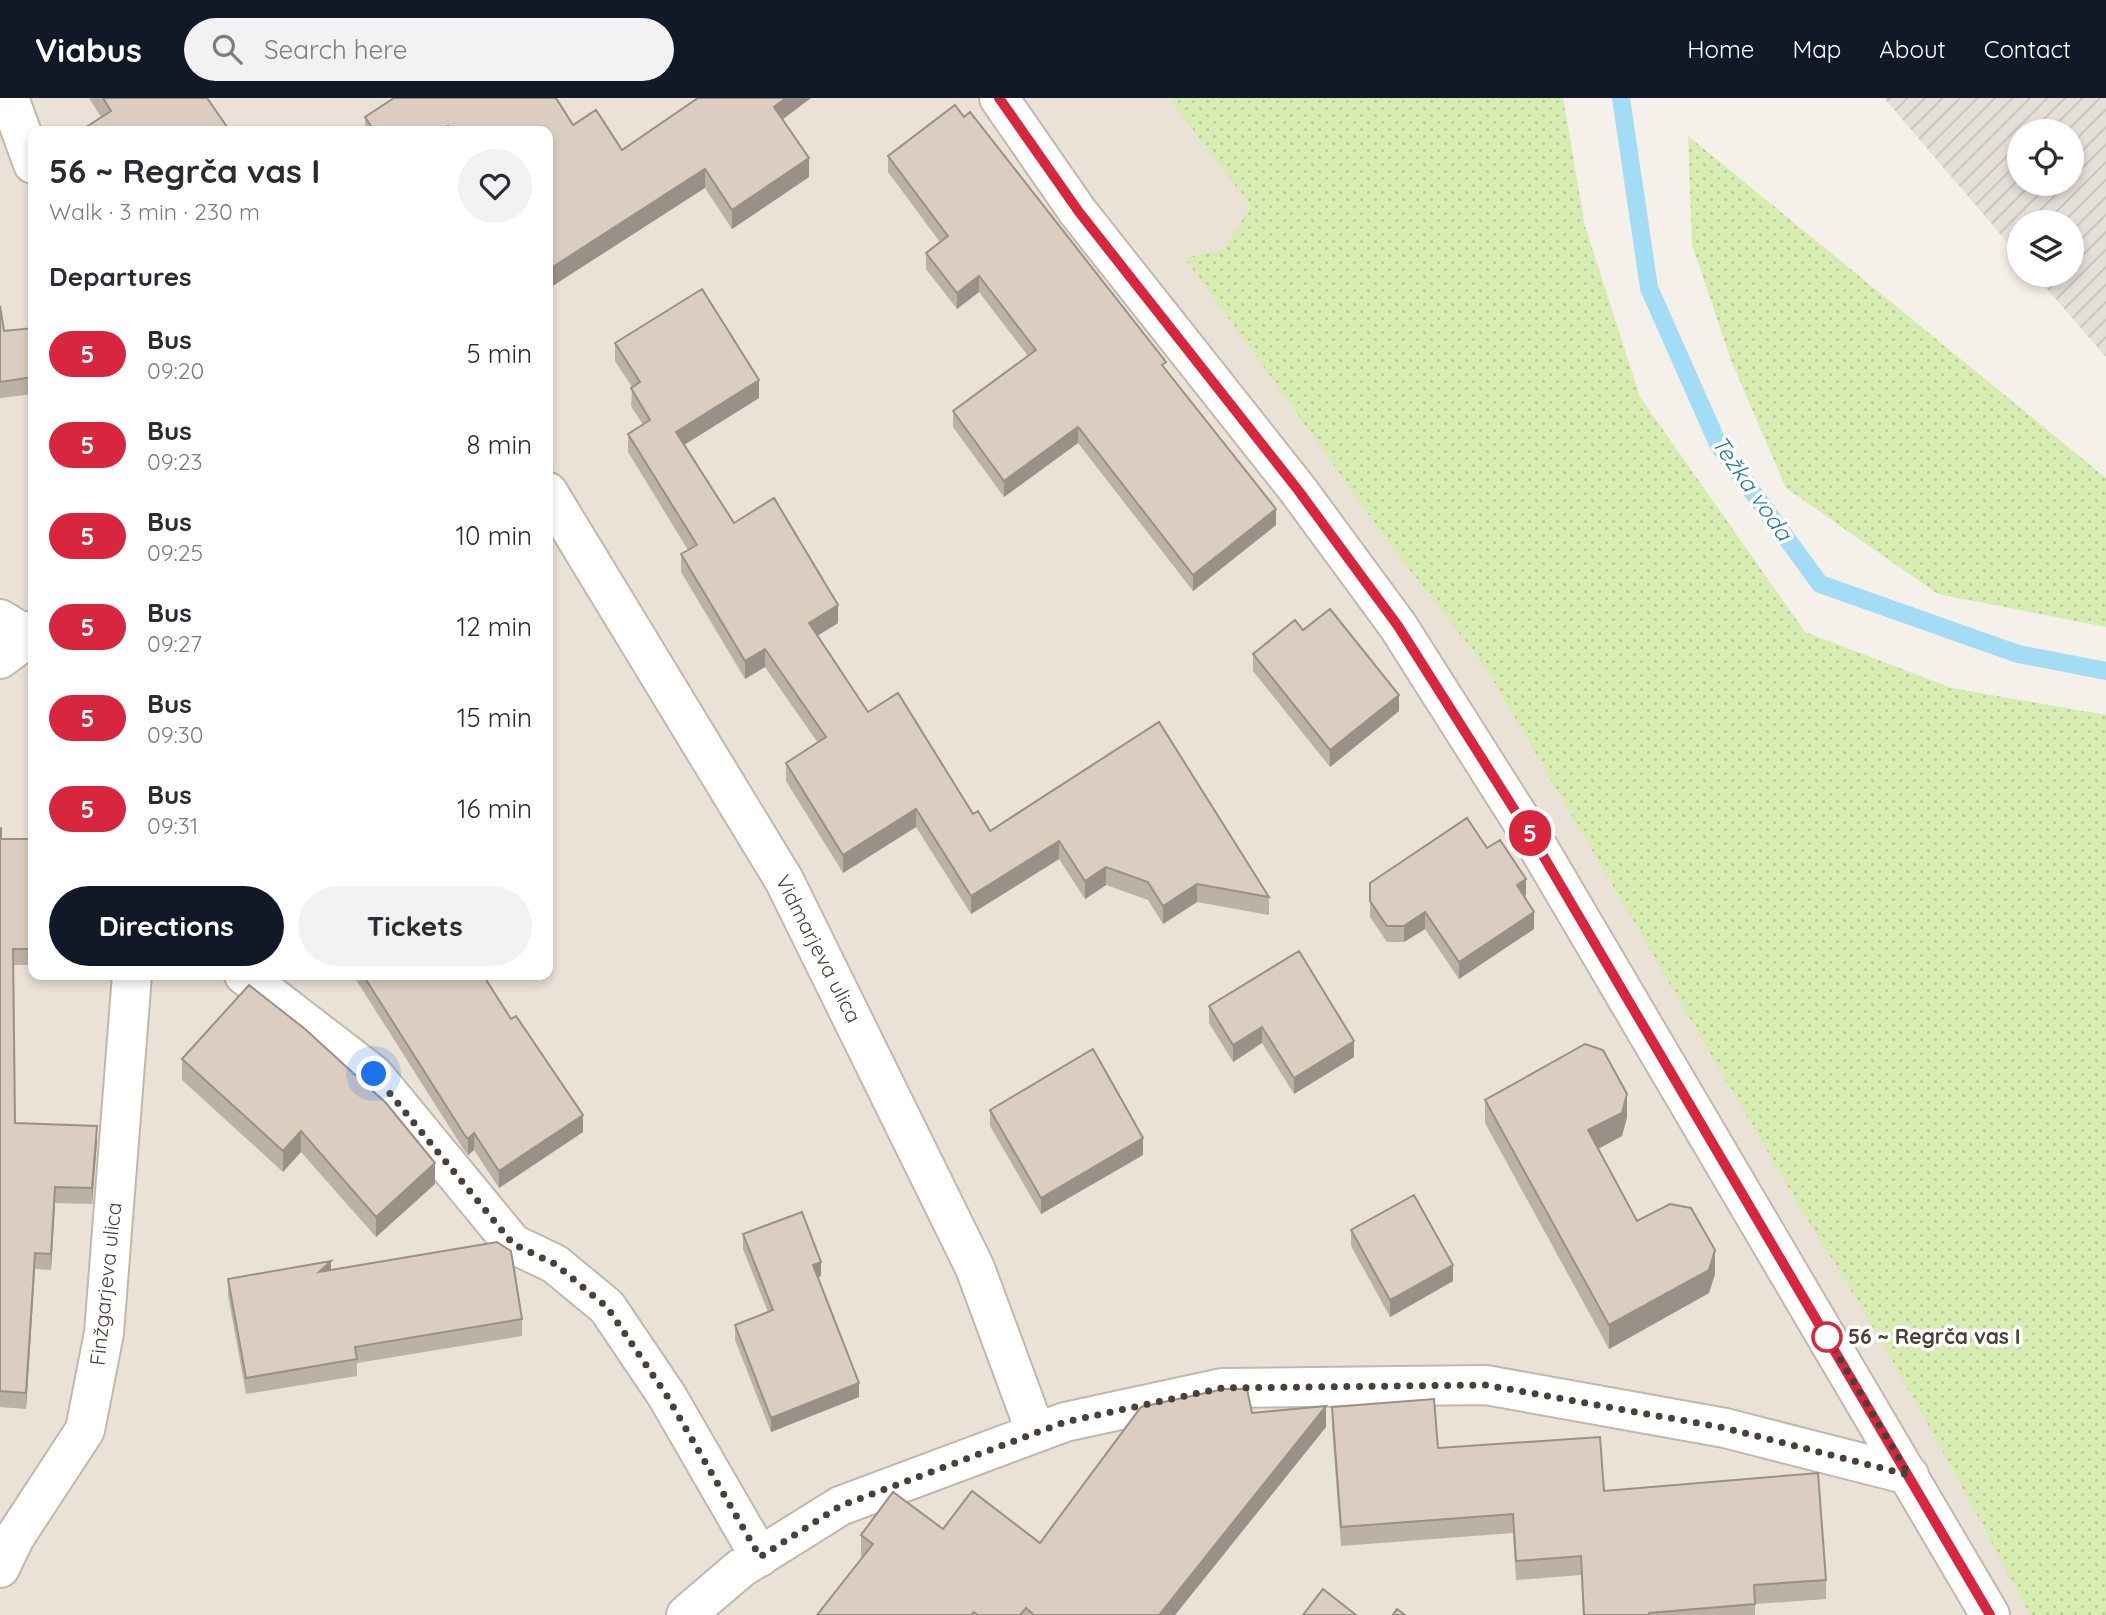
<!DOCTYPE html>
<html lang="en">
<head>
<meta charset="utf-8">
<style>
  :root { --surface:#fff; --page:#f2f2f3; --text:#2b2b33; --muted:#7c7c81; --accent:#111827 }
  body { margin:0; font-family:Quicksand,sans-serif; background:var(--page); color:var(--text); height:100vh; display:flex; flex-direction:column; font-size:26px; white-space:nowrap }
  * { box-sizing:border-box; margin:0 }
  p { font-size:23px; color:var(--muted) }
  .icon { flex:none; width:38px; height:38px; fill:none; stroke:currentColor; stroke-width:2; stroke-linecap:round; stroke-linejoin:round }
  .map { position:relative; flex:1; overflow:hidden }
  .panel { position:absolute; left:28px; top:28px; width:525px; height:854px; display:flex; flex-direction:column; background:var(--surface); border-radius:14px; box-shadow:0 4px 10px #0003 }
  .panel>* { flex:none }
  .badge { padding:0 14px; border-radius:23px; font-size:24px; line-height:46px }
  .buttons { position:absolute; left:2007px; top:21px; display:grid; gap:14px }
  .buttons a { display:grid; place-items:center; width:77px; height:77px; border-radius:50%; background:var(--surface); box-shadow:0 4px 10px #0003; font-size:35px }
  .you { position:absolute; width:35px; height:35px; margin:-18px; border:5px solid #fff; border-radius:50%; background:#1a73e8; box-shadow:0 0 0 10px #1a73e833 }
  .map>.badge { position:absolute; translate:-50% -50%; box-shadow:0 0 0 4px #fff }
  h2 { padding:0 21px; font-size:26px; line-height:63px }
  .round { display:grid; place-items:center; flex:none; width:74px; height:74px; border-radius:37px; background:var(--page) }
  .headline { display:flex; align-items:center; justify-content:space-between; height:119px; padding:0 21px }
  h1 { font-size:33px; font-weight:800; line-height:52px }
  .button { display:flex; gap:14px; margin-top:auto; padding:14px 21px }
  .button a { flex:1; height:80px; border-radius:42px; background:var(--accent); color:#fff; font-size:28px; font-weight:800; line-height:80px; text-align:center }
  .button a+a { background:var(--page); color:var(--text) }
  ul { padding:0; list-style:none }
  li { display:flex; align-items:center; gap:21px; height:91px; padding:0 21px }
  li div { flex:1 }
  li b { display:block; font-size:26px }
  li em { font-style:normal }
  li .badge { min-width:77px; font-weight:700; text-align:center }
  header { display:flex; align-items:center; gap:42px; box-sizing:border-box; height:98px; padding:0 35px; background:var(--accent); color:#fff }
  header strong { font-size:33px }
  nav { display:flex; gap:38px; margin-inline-start:auto; font-size:24px }
  .search { width:490px; height:63px; background:var(--page); display:flex; align-items:center; gap:18px; box-sizing:border-box; padding:0 24px; border-radius:38px; color:var(--muted); font-size:26px }
  .map>svg:first-child { display:block }
</style>
</head>
<body>
<header>
<strong>Viabus</strong>
<div class="search"><svg class="icon" aria-label="search" viewBox="0 0 24 24"><circle cx="10" cy="10" r="6"/><path d="M15 15l6 6"/></svg>Search here</div>
<nav><a>Home</a><a>Map</a><a>About</a><a>Contact</a></nav>
</header>
<div class="map">
<svg width="2106" height="1517" viewBox="0 0 2106 1517">
  <defs>
    <pattern id="industrial-furrows" width="10" height="10" patternUnits="userSpaceOnUse" patternTransform="scale(1.75)"><rect width="10" height="10" fill="#e5dfda"/><path d="M-1 1l2-2M0 10L10 0M9 11l2-2" fill="none" stroke="#c6c0bc"/></pattern>
    <pattern id="grass-dots" width="8" height="8" patternUnits="userSpaceOnUse" patternTransform="scale(1.75)"><rect width="8" height="8" fill="#d7ecb0"/><path d="M2 2h.1M6 6h.1" fill="none" stroke="#bacb98" stroke-width="1.8" stroke-linecap="round"/></pattern>
  </defs>
  <rect width="100%" height="100%" fill="#f5f0e9"/>
  <path fill="#eae2d7" fill-rule="evenodd" d="M0 0H1214L2106 1517H0ZM33 33H548V877H33Z"/>
  <path fill="url(#industrial-furrows)" fill-rule="evenodd" d="M1884 0H2106V259L2035 177H2072V124H2020L2019 158ZM2020 33H2072V86H2020Z"/>
  <path fill="url(#grass-dots)" d="M1169 0H1563L1585 128 1640 299 1805 534 1952 590 2106 617V1517H2030C1958 1380 1885 1243 1802 1113L1493 582C1461 534 1424 492 1390 446 1321 351 1255 254 1184 160L1223 152 1251 108Z
    M1688 38 2106 380V529L1938 496 1786 390 1731 262 1692 147Z"/>
  <g fill="none" stroke-linecap="round" stroke-linejoin="round">
    <path stroke="#a2dcf5" stroke-width="18" d="M1621 0 1649 190 1719 348 1820 486 2018 556 2106 573"/>
    <g stroke="#c2b7ab" stroke-width="42">
      <path id="minor" d="M9 0 33 66
        M999 0 1078 114 1298 392 1398 528 1538 749 1990 1517
        M548 394 784 782 975 1170 1036 1335
        M0 521 33 541
        M0 561 32 537 33 532
        M244 877 374 977 513 1146 555 1166 607 1209 667 1298 760 1459
        M0 1470 15 1439 85 1332 104 1235 132 877
        M686 1517 741 1470 840 1408 1065 1324 1222 1290 1486 1287 1725 1330 1909 1377"/>
    </g>
    <use href="#minor" stroke="#fff" stroke-width="38"/>
  </g>
  <path fill="#bcb1a6" d="M89 0H207L101 19Z
    M698 0H811L782 21 809 79 732 131 705 90 548 33H365V19L573 27 622 52Z
    M888 58 1166 272 1276 427 1193 493 1078 345 1004 399 953 329V313L1028 258 979 194 957 211 926 171V155L940 144 888 74Z
    M0 208 4 233 33 230V296L0 300Z
    M615 245 759 300 684 347 734 425 838 525 818 537 868 614 990 733 1159 624 1269 799V817L1197 804 1163 826 1148 802 1106 787 1085 801 1059 761 971 816 916 729 843 775 786 683V665L818 645 765 569 745 581 681 474V456L688 452 628 354V336L643 327 631 308 632 289 615 263Z
    M1253 556 1399 613 1330 669 1253 573Z
    M0 730 1 741H33V867H13L15 1025 97 1044 92 1106 55 1105 51 1172 35 1171 26 1311 0 1309Z
    M1487 750 1526 797 1524 799 1534 831 1459 881 1425 831 1404 844H1387L1370 819V785Z
    M353 877H483L583 1034 499 1090 474 1052 468 1057 464 1052Z
    M1209 908 1354 959 1294 996 1262 945 1233 964 1209 925Z
    M182 961 435 1086 376 1139 301 1054 283 1074 182 982Z
    M1485 1002 1627 1019 1622 1038 1598 1051 1637 1123 1715 1176 1709 1195 1609 1251 1485 1025Z
    M990 1012 1143 1057 1041 1116 990 1028Z
    M1351 1132 1453 1183 1390 1219 1351 1148Z
    M743 1136 821 1178 818 1179 859 1299 771 1334 735 1242V1227L768 1214 743 1151Z
    M331 1172 522 1221V1238L357 1265V1278L246 1296 228 1197V1181Z
    M1332 1309 1438 1350 1604 1393 1826 1482V1501L1755 1506V1517H1583L1581 1477 1516 1482 1513 1435 1341 1448 1332 1329Z
    M1252 1315 1326 1329 1175 1517H817L863 1459 861 1458V1437L943 1431 1040 1445Z"/>
  <path fill="#999087" d="M786 0H811L774 28V9Z
    M448 28V33H440Z
    M809 60V79L732 131V112Z
    M705 71V90L548 191V172Z
    M979 178V194L957 211V195Z
    M759 282V300L676 352V334Z
    M1078 329V345L1004 399V383Z
    M1276 411V427L1193 493V477Z
    M838 507V525L809 543V525Z
    M765 551V569L745 581V563Z
    M1399 597V613L1330 669V652Z
    M916 711V729L843 775V757Z
    M1059 743V761L971 816V798Z
    M1106 769V787L1085 801V783Z
    M1526 781V797L1517 804V787Z
    M1197 786V804L1163 826V808Z
    M1425 814V831L1404 844V828Z
    M1534 814V831L1459 881V864Z
    M1262 929V945L1233 964V947Z
    M1354 943V959L1294 996V980Z
    M1627 996V1019L1622 1038 1588 1056V1032Z
    M583 1017V1034L499 1090V1073Z
    M97 1028V1044L92 1106V1090Z
    M301 1033V1054L283 1074V1053Z
    M474 1035V1052L468 1057V1041Z
    M1143 1040V1057L1041 1116V1100Z
    M435 1065V1086L376 1139V1119Z
    M55 1089V1105L51 1172V1156Z
    M1715 1152V1176L1709 1195 1609 1251V1227Z
    M35 1155V1171L26 1311V1295Z
    M331 1163V1179L319 1174Z
    M821 1164V1178L813 1181V1167Z
    M1453 1167V1183L1390 1219V1202Z
    M859 1285V1299L771 1334V1320Z
    M1326 1308V1329L1175 1517H1159Z"/>
  <path fill="#dbcec1" stroke="#999087" stroke-width="2" d="M103 0H207L230 33H80L111 13Z
    M394 0H556L573 27 596 12 622 52 698 0H786L774 9 809 60 732 112 705 71 548 172V33H452L448 28 440 33H374L365 19Z
    M955 7 964 19 970 14 1166 264 1162 267 1276 411 1193 477 1078 329 1004 383 953 313 1036 252 979 178 957 195 926 155 948 138 888 58Z
    M702 191 759 282 676 334 734 425 774 400 838 507 809 525 868 614 898 595 973 716 978 713 990 733 1159 624 1269 799 1197 786 1163 808 1148 784 1106 769 1085 783 1059 743 971 798 916 711 843 757 786 665 826 639 765 551 745 563 681 456 697 447 628 336 650 322 631 290 640 284 615 245Z
    M0 208 4 233 33 230V279L0 284Z
    M1330 511 1399 597 1330 652 1253 556 1295 522 1303 532Z
    M1467 720 1487 750 1500 742 1526 781 1517 787 1534 814 1459 864 1425 814 1404 828H1387L1370 803V785Z
    M0 730H1V741H33V851H13L15 1025 97 1028 92 1090 55 1089 51 1156 35 1155 26 1295 0 1293Z
    M1299 853 1354 943 1294 980 1262 929 1233 947 1209 908Z
    M363 877H483L511 921 516 918 583 1017 499 1073 474 1035 468 1041 464 1036Z
    M249 887 305 931 386 1005 435 1065 376 1119 301 1033 283 1053 182 961Z
    M1585 946 1603 952 1627 996 1622 1015 1588 1032 1637 1123 1670 1106 1691 1110 1715 1152 1709 1172 1609 1227 1485 1002Z
    M1093 951 1143 1040 1041 1100 990 1012Z
    M1414 1097 1453 1167 1390 1202 1351 1132Z
    M802 1114 821 1164 813 1167 859 1285 771 1320 735 1227 773 1212 743 1136Z
    M497 1144 511 1153 522 1221 355 1249 357 1261 246 1280 228 1181 331 1163 319 1174Z
    M1224 1291H1247L1252 1315 1326 1308 1159 1517H1034L1026 1510 1020 1517H978L974 1514 971 1517H817L873 1446 861 1437 893 1394 943 1431 972 1393 1040 1445 1141 1309Z
    M1434 1301 1438 1350 1600 1339 1604 1393 1818 1375 1826 1482 1754 1487 1755 1506 1649 1515V1517H1584L1581 1458 1516 1463 1513 1416 1341 1429 1332 1309Z
    M1323 1491 1356 1517H1303Z
    M1397 1511 1405 1517H1393Z"/>
  <g fill="none" stroke-linecap="round" stroke-linejoin="round">
    <g stroke="#fff" stroke-width="16">
      <path id="line" d="M999 0 1079 114 1298 392 1398 528 1538 749 1990 1517"/>
    </g>
    <use href="#line" stroke="#d7263d" stroke-width="10"/>
    <path stroke="#4a4037" stroke-width="7" stroke-dasharray="0 12.6" d="M374 976 513 1146 555 1166 607 1209 667 1298 760 1459 840 1408 1065 1324 1222 1290 1486 1287 1725 1330 1909 1377 1827 1239"/>
  </g>
  <circle fill="#fff" stroke="#d7263d" stroke-width="3.5" cx="1827" cy="1239" r="14"/>
  <g text-anchor="middle" stroke-width="7" stroke-linejoin="round" paint-order="stroke">
    <g font-size="21" fill="#4a4037" stroke="#fff">
      <text transform="translate(818 851) rotate(63)" y="7">Vidmarjeva ulica</text>
      <text transform="translate(106 1186) rotate(-84)" y="7">Finžgarjeva ulica</text>
    </g>
    <g font-size="21" font-weight="bold" fill="#4a4037" stroke="#fff" text-anchor="start">
      <text x="1848" y="1246">56 ~ Regrča vas I</text>
    </g>
    <g font-size="23" font-style="italic" fill="#257ba3" stroke="#fff">
      <text transform="translate(1752 390) rotate(55)" y="8">Težka voda</text>
    </g>
  </g>
</svg>
<div class="buttons">
<a><svg class="icon" aria-label="locate" viewBox="0 0 24 24"><circle cx="12" cy="12" r="6"/><path d="M12 2v4M12 18v4M2 12h4M18 12h4"/></svg></a>
<a><svg class="icon" aria-label="layers" viewBox="0 0 24 24"><path d="M12 4l9 5-9 5-9-5zM3 14l9 5 9-5"/></svg></a>
</div>
<div class="you" style="left:374px;top:976px"></div>
<b class="badge" style="left:1530px;top:735px;background:#d7263d;color:#fff">5</b>
<section class="panel">
<div class="headline"><div><h1>56 ~ Regrča vas I</h1><p>Walk · 3 min · 230 m</p></div><a class="round"><svg class="icon" aria-label="heart" viewBox="0 0 24 24"><path d="M12 20l-8-8c-3-5 5-10 8-4 3-6 11-1 8 4z"/></svg></a></div>
<h2>Departures</h2>
<ul>
<li><span class="badge" style="background:#d7263d;color:#fff">5</span><div><b>Bus</b><p>09:20</p></div><em>5 min</em></li>
<li><span class="badge" style="background:#d7263d;color:#fff">5</span><div><b>Bus</b><p>09:23</p></div><em>8 min</em></li>
<li><span class="badge" style="background:#d7263d;color:#fff">5</span><div><b>Bus</b><p>09:25</p></div><em>10 min</em></li>
<li><span class="badge" style="background:#d7263d;color:#fff">5</span><div><b>Bus</b><p>09:27</p></div><em>12 min</em></li>
<li><span class="badge" style="background:#d7263d;color:#fff">5</span><div><b>Bus</b><p>09:30</p></div><em>15 min</em></li>
<li><span class="badge" style="background:#d7263d;color:#fff">5</span><div><b>Bus</b><p>09:31</p></div><em>16 min</em></li>
</ul>
<div class="button"><a>Directions</a><a>Tickets</a></div>
</section>
</div>
</body>
</html>
